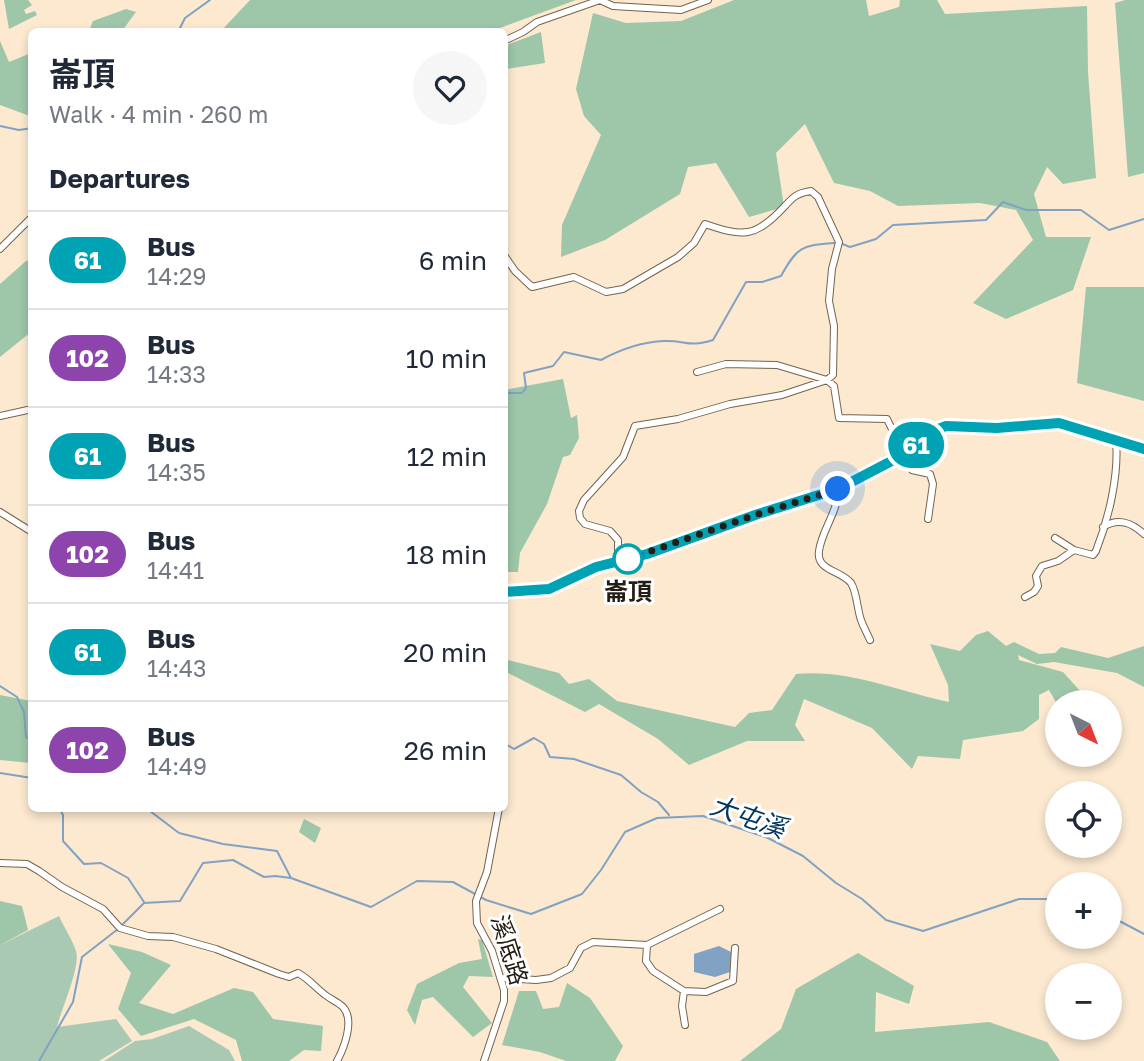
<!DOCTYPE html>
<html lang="en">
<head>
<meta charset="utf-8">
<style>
  :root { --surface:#fff; --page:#f6f6f7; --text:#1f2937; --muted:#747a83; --line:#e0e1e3 }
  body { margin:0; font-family:"Golos Text","Noto Sans TC",sans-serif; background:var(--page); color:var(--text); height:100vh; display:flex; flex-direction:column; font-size:26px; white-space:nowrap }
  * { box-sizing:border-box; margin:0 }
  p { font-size:23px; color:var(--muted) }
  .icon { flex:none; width:38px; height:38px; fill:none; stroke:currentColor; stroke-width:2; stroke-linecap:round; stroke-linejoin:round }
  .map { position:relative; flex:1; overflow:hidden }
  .sheet { position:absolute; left:28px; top:28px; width:480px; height:784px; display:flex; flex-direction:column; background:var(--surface); border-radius:10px; box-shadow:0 4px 10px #0003 }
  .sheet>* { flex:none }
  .badge { padding:0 14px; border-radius:23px; font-size:24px; line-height:46px }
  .needle { width:46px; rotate:138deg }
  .buttons { position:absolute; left:1045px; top:690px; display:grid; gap:14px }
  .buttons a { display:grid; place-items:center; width:77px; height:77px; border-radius:50%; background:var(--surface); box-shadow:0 4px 10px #0003; font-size:35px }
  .you { position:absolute; width:35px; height:35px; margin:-18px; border:5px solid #fff; border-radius:50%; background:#1a73e8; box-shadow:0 0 0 10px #1a73e833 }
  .map>.badge { position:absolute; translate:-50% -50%; box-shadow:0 0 0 4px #fff }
  h2 { padding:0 21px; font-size:26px; line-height:63px }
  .round { display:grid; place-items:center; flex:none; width:74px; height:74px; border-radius:37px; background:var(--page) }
  .head { display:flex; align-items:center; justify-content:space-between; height:119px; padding:0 21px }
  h1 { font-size:33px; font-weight:700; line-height:52px }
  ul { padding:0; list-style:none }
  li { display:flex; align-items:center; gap:21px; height:98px; padding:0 21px; border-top:2px solid var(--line) }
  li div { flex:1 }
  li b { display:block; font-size:26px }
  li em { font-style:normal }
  li .badge { min-width:77px; font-weight:700; text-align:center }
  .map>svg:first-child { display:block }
</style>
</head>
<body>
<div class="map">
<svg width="1144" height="1061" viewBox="0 0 1144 1061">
  <rect width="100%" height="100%" fill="#fce9d0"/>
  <path fill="#aac9b2" d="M59 916C64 927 72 939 76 951 81 966 61 1010 57 1027L116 1019 132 1041 99 1061H0V945Z
    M189 1026 229 1050 235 1061H104L135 1041 152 1039Z"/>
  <path fill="#9ec6a9" d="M4 0H28L32 5 24 10 26 14 35 11 37 15 9 29Z
    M250 0H576L492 31H221Z
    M734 0H866L869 16 899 7 900 0H937L945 14 1087 6 1088 72 1096 178 1063 184 1047 167 1034 194 1046 237H1091L1073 290 1006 319 973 303 1033 240 1016 210 980 203 898 206 870 191 834 183 805 124 776 153 784 207 749 217 716 163 688 167 680 194 605 240 561 257 562 225 601 135 584 116 576 89 593 13 626 23 681 21Z
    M1125 0H1144V173L1128 177 1115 3Z
    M126 9 136 12 122 31H89L93 21Z
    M541 32 545 63 506 69 504 66V46Z
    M0 41 9 62 31 53V115H27L0 105Z
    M31 260V332L0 357V284L26 261Z
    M1086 287H1144V401L1077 383Z
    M563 379 571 418 577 415 579 438 570 455 563 457 547 504 520 553 518 572H504V390Z
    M988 631 1006 646 1014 642 1039 654 1055 653 1061 647 1108 658 1144 646V687L1117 673 1054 662 1037 664 1018 655 1019 660 1063 672 1090 702H1057V704L1049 690 1039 695V719L1023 731 963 740 960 759 918 756 912 769 872 728 804 699 795 725 805 741H747L689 765 658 739 599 704 585 712 504 671V659L559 673 569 684 589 679 617 701 735 727 749 713 772 710 796 674C849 669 897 691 949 702L948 685 930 644 960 651 976 635Z
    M0 695 31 701V763L0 760Z
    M304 819 321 828 315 843 299 832Z
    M0 901 22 906 28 930 0 945Z
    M478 939 482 940 493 977 469 976 463 987 492 1023 473 1037 433 997 422 1000 415 1025 407 1010 417 984 459 963 482 959Z
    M108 944 142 952 171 965 139 1003 173 1014 234 988 253 992 273 1019 323 1026 321 1051 304 1050 289 1061H242L236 1040 194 1019 141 1036 118 1009 131 973Z
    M858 953 914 986 909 1004 876 992 875 1032 989 1022 1047 1042 1060 1061H740L781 1029 796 989Z
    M567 983 590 998 623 1046 615 1061H566L540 1052 502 1045 519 991H536L543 1009 559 1007Z"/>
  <path fill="#81a2c2" d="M719 946 731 952 730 972 715 977 694 972V954Z"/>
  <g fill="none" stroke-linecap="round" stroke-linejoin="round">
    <path stroke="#81a2c2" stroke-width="2" d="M178 32 185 18 210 0
      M0 126 19 130 32 128
      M840 243 850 247 876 239 893 225 986 220 1003 202 1026 210H1081L1109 230 1144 219
      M504 393H522L526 388 524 373 553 366 564 352 601 360C621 349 641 342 664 341 686 340 688 348 713 340L746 282H762L781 276C797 247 802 245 834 243
      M0 686 17 697 24 712 26 737 32 741
      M504 743 514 749 534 738 544 744 550 757 574 759 621 775 641 792 658 802 669 815
      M0 773 32 778
      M59 808 63 815V841L84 864 101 863 128 878 144 902
      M146 808 179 833 223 844 277 851 291 878 371 907 417 881 453 882 486 900 531 914 582 894 601 870 625 832 657 818 703 816 768 838 803 856 836 883 862 899 886 920 923 931 1019 899H1057
      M1110 916 1144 934
      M122 925 144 903 180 901 203 863 233 860 264 877 275 876 291 878
      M39 1061 73 1002 82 957 118 929"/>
    <g stroke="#74634e" stroke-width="8">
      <path id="minor" d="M600 0 613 6 681 10 708 0
        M504 41 523 32 537 22 600 0
        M0 249 32 217
        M504 255 515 271 532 287 574 277 606 292 623 289 678 257 694 243 705 224C743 237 755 238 784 207 793 197 797 193 811 191L818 197 839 242 832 269 829 301 834 326 833 375 827 380 782 395 730 404 678 419 635 426 623 457 584 500 579 511 580 518 585 524 610 531 618 540V562
        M697 372 726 364 777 365 827 380 834 386 839 418 887 419 912 470 930 474 933 484 928 519
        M0 416 32 409
        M838 489C838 513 822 529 819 551 816 571 841 570 851 583 857 592 857 609 861 620 863 626 867 633 870 640
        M0 512 32 532
        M1103 527C1119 517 1132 523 1144 534
        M1055 538 1074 550
        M504 592H531L549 589 596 567 647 553 758 514 838 489 904 454 933 431 946 426 997 428 1059 423 1144 449
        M1025 597 1034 592 1038 586 1036 576 1042 566 1058 561 1074 550 1093 555 1096 551C1109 518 1119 475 1116 440
        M0 863 27 864 39 871 62 887 103 909 120 928 148 936 173 937 216 949 279 974 289 977 298 973C309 979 315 987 324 994 330 999 338 1002 343 1007 355 1020 344 1048 337 1061
        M647 945 646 961 653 971 684 991 706 992 733 981 735 948
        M502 978 536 980 551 978 570 968 581 948 593 942 647 945 720 909
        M684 991 682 1006 685 1025
        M484 1061 504 1001V990L492 951 477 923 476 901 487 872 499 808"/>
    </g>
    <use href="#minor" stroke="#fff" stroke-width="6"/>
  </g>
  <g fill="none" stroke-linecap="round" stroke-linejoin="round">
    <g stroke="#fff" stroke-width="16">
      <path id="line" d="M504 592 549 589 596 567 647 554 758 514 838 489 905 454 933 431 946 426 997 428 1059 423 1144 449"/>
    </g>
    <use href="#line" stroke="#00a3b4" stroke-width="10"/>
    <path stroke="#241d14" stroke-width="7" stroke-dasharray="0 12.6" d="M628 559 758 514 838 489"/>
  </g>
  <circle fill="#fff" stroke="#00a3b4" stroke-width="3.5" cx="628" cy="559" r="14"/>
  <g text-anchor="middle" stroke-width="6" stroke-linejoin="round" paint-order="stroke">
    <g font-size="24" font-weight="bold" fill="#241d14" stroke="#fff">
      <text x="628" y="600">崙頂</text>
    </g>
    <g font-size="24" fill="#241d14" stroke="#fff">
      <text transform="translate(509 950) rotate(73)" y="8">溪底路</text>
    </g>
    <g font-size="26" font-style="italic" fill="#013861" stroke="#fff">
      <text transform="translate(748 817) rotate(19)" y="9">大屯溪</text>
    </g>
  </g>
</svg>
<div class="buttons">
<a><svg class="needle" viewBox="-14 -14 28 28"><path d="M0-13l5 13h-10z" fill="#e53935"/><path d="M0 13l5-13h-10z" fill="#747a83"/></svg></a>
<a><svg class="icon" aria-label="locate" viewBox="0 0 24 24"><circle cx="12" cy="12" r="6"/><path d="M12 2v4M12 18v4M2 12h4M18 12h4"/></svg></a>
<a>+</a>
<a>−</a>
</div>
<div class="you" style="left:838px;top:489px"></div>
<b class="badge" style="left:916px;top:445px;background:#00a3b4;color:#fff">61</b>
<section class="sheet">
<div class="head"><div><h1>崙頂</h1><p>Walk · 4 min · 260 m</p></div><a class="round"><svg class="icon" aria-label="heart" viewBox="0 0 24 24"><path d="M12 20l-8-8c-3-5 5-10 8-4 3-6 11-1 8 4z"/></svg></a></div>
<h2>Departures</h2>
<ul>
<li><span class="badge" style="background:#00a3b4;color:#fff">61</span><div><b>Bus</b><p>14:29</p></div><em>6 min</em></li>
<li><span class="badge" style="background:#8e44ad;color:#fff">102</span><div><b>Bus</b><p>14:33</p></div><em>10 min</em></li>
<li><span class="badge" style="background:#00a3b4;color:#fff">61</span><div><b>Bus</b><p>14:35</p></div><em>12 min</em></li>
<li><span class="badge" style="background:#8e44ad;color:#fff">102</span><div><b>Bus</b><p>14:41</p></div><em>18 min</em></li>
<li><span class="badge" style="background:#00a3b4;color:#fff">61</span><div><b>Bus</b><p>14:43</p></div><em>20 min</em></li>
<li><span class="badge" style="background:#8e44ad;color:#fff">102</span><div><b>Bus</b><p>14:49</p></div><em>26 min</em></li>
</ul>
</section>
</div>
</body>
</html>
